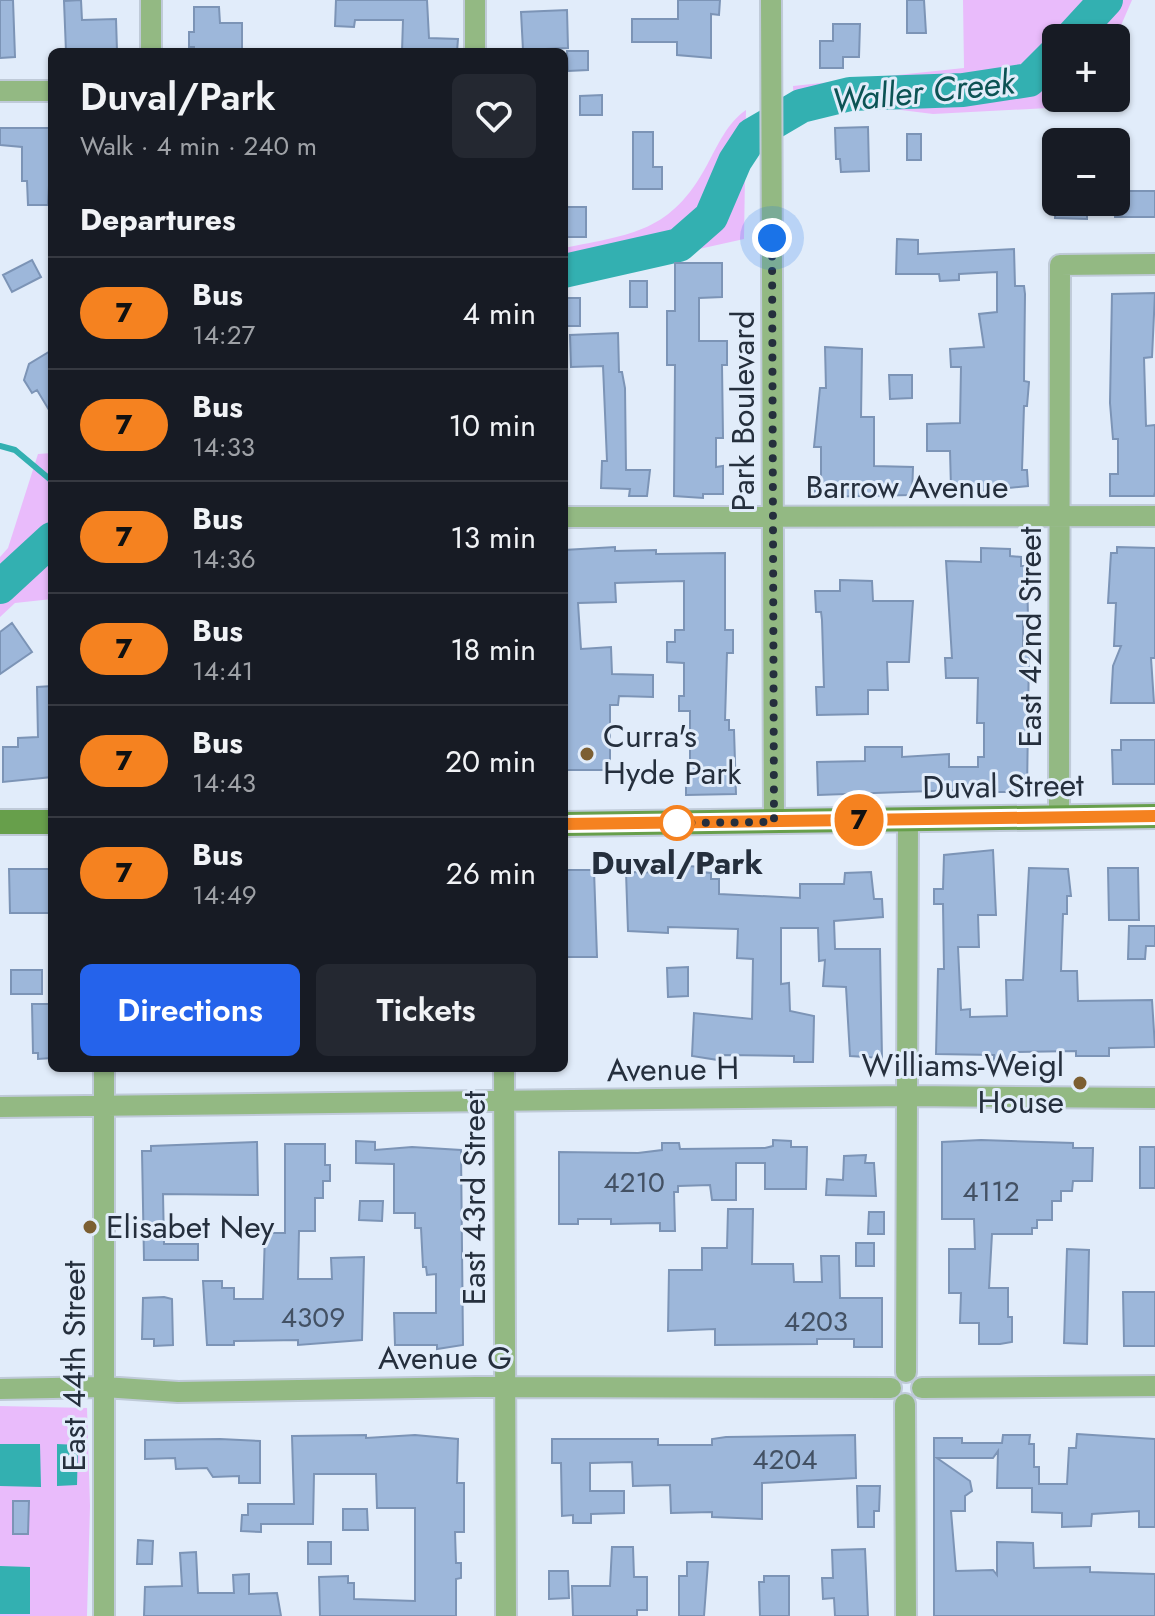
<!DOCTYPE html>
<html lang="en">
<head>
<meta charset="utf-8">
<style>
  :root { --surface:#171b24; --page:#242831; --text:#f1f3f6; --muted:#9ea1a6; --line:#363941; --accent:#2563eb }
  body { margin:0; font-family:Jost,sans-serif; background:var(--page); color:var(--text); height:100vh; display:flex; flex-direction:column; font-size:30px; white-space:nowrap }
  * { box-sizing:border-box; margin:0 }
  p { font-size:26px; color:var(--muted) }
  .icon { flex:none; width:44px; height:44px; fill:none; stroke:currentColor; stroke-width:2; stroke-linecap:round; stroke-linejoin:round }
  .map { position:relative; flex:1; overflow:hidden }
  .details { position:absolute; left:48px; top:48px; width:520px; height:1024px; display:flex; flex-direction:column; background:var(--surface); border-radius:12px; box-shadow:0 2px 6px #0004 }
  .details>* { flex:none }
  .badge { padding:0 16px; border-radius:26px; font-size:28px; line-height:52px }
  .tools { position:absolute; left:1042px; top:24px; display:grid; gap:16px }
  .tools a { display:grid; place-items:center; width:88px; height:88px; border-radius:12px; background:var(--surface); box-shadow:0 2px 6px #0004; font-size:40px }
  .you { position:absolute; width:40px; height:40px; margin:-20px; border:6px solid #fff; border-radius:50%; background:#1a73e8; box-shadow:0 0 0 12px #1a73e833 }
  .map>.badge { position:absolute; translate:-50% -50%; box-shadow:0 0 0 4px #fff }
  h2 { padding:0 32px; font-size:30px; line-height:72px }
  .round { display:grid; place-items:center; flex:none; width:84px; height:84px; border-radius:12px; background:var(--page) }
  .overview { display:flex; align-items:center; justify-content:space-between; height:136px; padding:0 32px }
  h1 { font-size:38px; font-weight:600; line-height:60px }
  .action { display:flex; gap:16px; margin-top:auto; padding:16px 32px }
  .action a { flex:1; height:92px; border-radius:12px; background:var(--accent); color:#fff; font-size:32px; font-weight:600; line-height:92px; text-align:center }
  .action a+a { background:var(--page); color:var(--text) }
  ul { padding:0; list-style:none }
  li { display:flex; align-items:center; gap:24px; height:112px; padding:0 32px; border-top:2px solid var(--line) }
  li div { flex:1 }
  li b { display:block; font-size:30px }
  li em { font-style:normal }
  li .badge { min-width:88px; font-weight:700; text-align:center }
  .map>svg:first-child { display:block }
</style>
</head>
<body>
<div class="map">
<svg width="1155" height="1616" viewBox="0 0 1155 1616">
  <rect width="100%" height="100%" fill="#e1ecfa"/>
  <path fill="#e9bbfb" d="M963 0H1132L1119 30 1110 38H1056V98H1071L1067 107 933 114 853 104 795 122 793 86 964 68Z
    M746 110 744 239 564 279V248C633 234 671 232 707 165 718 145 727 123 746 110Z
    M52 453V599L15 603 0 617V557L8 548 38 454Z
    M0 1406 87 1408 90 1506 87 1616H0Z"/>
  <path fill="#33b0b1" d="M0 1444H40L41 1487 0 1486Z
    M57 1444 78 1445 77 1485 57 1486Z
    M0 1566 30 1567V1614H0Z"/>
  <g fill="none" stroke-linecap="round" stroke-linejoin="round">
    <path stroke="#33b0b1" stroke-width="6" d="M0 446 15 450 52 481"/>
    <path stroke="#33b0b1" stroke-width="34" d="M1071 38 1106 0
      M564 271 679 245 711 217 735 161 752 135 801 106 850 94 963 90 1029 80 1056 53
      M0 587 52 539"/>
  </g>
  <path fill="#9db7da" stroke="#7c94b6" stroke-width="2" d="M0 0H13L15 57 0 58Z
    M81 0 82 20 116 19 117 51 66 52 64 1Z
    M336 0H427L429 38 458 39 457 52H402L403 20H355L354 27 335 26Z
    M678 0H720L719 15 711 14V58L677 55V42H632V19H678Z
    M907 0H924L926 33H907Z
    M194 7H219L220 23H242V52H194V47H189V32H194Z
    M567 10 568 48 523 50 521 12Z
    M833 24H860L859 57H843V68H820V41H833Z
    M567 51H588V70L568 71Z
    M602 95V115H580V96Z
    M868 127 869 171 841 172 840 159H836L835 128Z
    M0 128H52L48 205H28L27 181H22V147L0 145Z
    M633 132H653V167H662V189H633Z
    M907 134H921V160H907Z
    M1116 191H1155V217H1115Z
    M1056 202H1087V219L1055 218Z
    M564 207H586V237H564Z
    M897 239 918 240V254L1014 249 1015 286H1024L1025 294 1024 381 1029 382 1027 406H1024L1022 470H1027L1028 486 980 491V487L951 488 950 451H927V424L960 423 961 367H951L950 349 984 347 979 314 997 312V272L959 274V280L940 281 939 274H896Z
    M32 260 41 277 12 292 3 275Z
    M675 263H722V297L699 298V341H727V365H722L723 438H716V467L723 466V494H703V498L674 496 675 365H667V311H675Z
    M630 281H647V307H630Z
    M1155 293 1152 357 1144 358 1146 426 1155 425V492L1154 496H1110V474H1118V439H1113L1110 403 1112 294Z
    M564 298H580V326H564Z
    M618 333 619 372H622L625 388 626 470H650L647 496H629L630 489 601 488 602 461H607L603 366 571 367 570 335Z
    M825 347 862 349 861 417H874V466L913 467 912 495 815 497 814 478H821V447H814L820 388H826Z
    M52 350V415L37 390 32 393 24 380 29 364Z
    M889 375H912V398L890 399Z
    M615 547V551L656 550V554L725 553V630H733V653H727L725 720H729V730H734L736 794 686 795V761H690V711H679V696H684V663L667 662V642H675V630H684V581L615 583 616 602 578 603 581 649 611 647 612 674 653 675V697L619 696 618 705H610V770H564V550Z
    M1117 547 1155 548V658H1151L1154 703H1111L1113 666 1121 646H1114L1116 603H1108L1111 553H1117Z
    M981 548 1010 549V556L1021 557V566H1027L1028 620H1023V651H1029L1027 792H989V789L818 795 817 762 865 761V747H902V757L949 754V767H978V757H984V723H977L978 678H946L945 658H952L946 561 981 562Z
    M840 580 872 581 873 601H913L909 662H887L888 690H868V714L817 715 816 687H824L822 620 821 612H816L815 591H840Z
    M12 623 32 652 0 674V632Z
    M52 686V777L3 782V747H18V738L38 737 37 687Z
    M1121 740H1155V784H1113L1112 750H1121Z
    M993 850 996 915H978L979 947H958L961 1010 970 1009V1017L1007 1016 1006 980H1023L1029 868 1068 869 1071 896H1067V914H1063L1061 971H1077L1078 1001 1152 1000 1155 1047 1109 1048V1056H1076V1051L1011 1052V1063L994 1064V1055L936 1054 938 969H944L943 904H934V889H943L944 855Z
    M687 866 702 867V872L711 873V879H719V894L800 898V884H844L845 873 871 872 874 899H882L883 917 834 921 835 949H880L882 1058 850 1056 846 987 823 986 825 960 819 961 818 928H781V984L789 983 790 1011 814 1016 813 1062H794V1056L725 1055 719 1056 718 1060 692 1056 694 1013 752 1019 753 959 737 958 738 929 668 927V933L628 931 626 872 686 873Z
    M1108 868H1138L1139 920H1109Z
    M9 869H52V913H10Z
    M564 870H594L597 957H564Z
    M1129 926H1155V946H1146L1145 959H1128Z
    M688 967V996L668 997 667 968Z
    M11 970H42V994H11Z
    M32 1004H52V1058L38 1059V1053H33Z
    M773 1140 791 1141V1147H807L806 1189H765V1163H736V1200H712L710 1185 678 1186V1192H674L675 1231H660V1223L611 1224V1219H578V1224H559V1152L638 1153 662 1150V1143H679L680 1149 765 1148 773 1146Z
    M981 1140 1073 1143V1148H1093L1092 1181H1073L1072 1191H1061V1201H1052V1220H1037V1228H1032V1234H992L989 1288H1008V1317H1012V1342L1000 1344H979V1323H960L961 1293H949V1249H975L974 1219H942V1142Z
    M356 1141 375 1142V1150L412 1147 461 1150 463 1345 437 1349V1345H395L394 1313H436V1274L427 1275 426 1267H423L421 1228H415V1213H394V1164L356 1163Z
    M257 1142 258 1195 163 1194 164 1244H198V1260H144L142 1151H151V1146Z
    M285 1144H325V1165H330V1181H323V1198H315V1231H299L298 1279H332L331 1258 364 1257 362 1340 298 1345V1340L234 1341V1345H207L203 1281H222V1288H234V1299H263L265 1233H285Z
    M1140 1147H1155V1188H1140Z
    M866 1155 865 1163H874L876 1196 826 1195 827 1179 843 1180 844 1156Z
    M360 1201H383L382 1221 359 1220Z
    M728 1209H753L752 1264H793L794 1282H822L821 1256H839L840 1298H882V1347H854V1339H817V1344L715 1345V1329L668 1331 669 1270H702V1248H727Z
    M869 1212H884V1234H868Z
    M856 1243H874V1266H856Z
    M1067 1249 1089 1250 1087 1344 1064 1343Z
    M1123 1292H1155V1346H1124Z
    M164 1297 172 1299 173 1345 154 1346V1339H142L143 1298Z
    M1077 1434 1155 1439V1527H1139V1511L1092 1514 1091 1526 1062 1527V1513L1032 1512V1488H997L998 1451 993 1458H937L970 1481 972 1491 965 1496V1511H951L956 1571 993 1570 997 1575V1542L1033 1543 1034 1568 1090 1567V1572L1155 1574V1616H934V1438H962V1443H1002L1003 1435H1030L1029 1444H1034V1467H1039V1484H1067L1069 1448H1076Z
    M366 1435V1438L415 1435 458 1439 457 1483H464V1532H455L456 1563H461V1578L456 1579V1616H320L319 1577 348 1576V1583H354V1599L415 1601V1508H377L376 1474H314L313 1524H261V1532L241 1531 242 1515H248V1504H294L292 1436Z
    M855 1435 856 1478 762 1483V1519L712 1517V1512L671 1513 670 1485 633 1486 632 1462 590 1463V1491H624V1513L591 1514V1523H573V1515L562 1516 561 1463H552V1439H658V1445H712V1439L726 1437Z
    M220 1439 260 1441V1483H239V1476L213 1477 207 1468 176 1469 175 1458 145 1459V1440Z
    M857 1486H880L879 1511H874V1527H858Z
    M13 1501H29L28 1534H13Z
    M343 1509H367L368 1530H343Z
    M138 1540 153 1541 152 1564H137Z
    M308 1542H331V1564H308Z
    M612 1547H633L634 1577H647V1610H637V1616H573L572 1586H610Z
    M865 1549 868 1616H835L834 1598 823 1599 822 1578H833L832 1550Z
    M196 1552 198 1593H234L233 1575 249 1574V1594L277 1593 281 1616H144L145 1587 182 1586 180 1553Z
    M687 1562H708L704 1616H679V1576H687Z
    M549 1571H568L569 1598 549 1599Z
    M764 1576H789V1616H760L759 1582H764Z"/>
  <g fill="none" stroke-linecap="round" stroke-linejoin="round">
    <g stroke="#bfcad8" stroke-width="24">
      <path id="street" d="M151 0V52
        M475 0V52
        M771 0 774 822
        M0 91H52
        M564 517 1155 516
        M1059 817 1060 265 1155 264
        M104 1068V1616
        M504 1068 506 1616
        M0 1107 907 1096 1155 1098
        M906 1372 908 819
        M922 1388 1155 1386
        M0 1389 104 1387 178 1392 476 1387 891 1388
        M905 1404 906 1616"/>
    </g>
    <g stroke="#bfcad8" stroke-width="28">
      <path id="secondary" d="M0 822H52
        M564 824 1155 816"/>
    </g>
    <use href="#street" stroke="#93b983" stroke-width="20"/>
    <use href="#secondary" stroke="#679f4b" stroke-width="24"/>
  </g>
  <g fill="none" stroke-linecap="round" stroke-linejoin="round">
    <g stroke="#fff" stroke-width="18">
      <path id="line" d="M564 824 1155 816"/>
    </g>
    <use href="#line" stroke="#f58220" stroke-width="12"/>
    <path stroke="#252f3d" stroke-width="8" stroke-dasharray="0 14.4" d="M677 823 774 822 772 238"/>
  </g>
  <g fill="#7c5f32" stroke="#e1ecfa" stroke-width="3">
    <circle cx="587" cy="754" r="8"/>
    <circle cx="1080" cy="1083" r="8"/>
    <circle cx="90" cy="1227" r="8"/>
  </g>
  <circle fill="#fff" stroke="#f58220" stroke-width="4" cx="677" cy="823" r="16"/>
  <g text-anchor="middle" stroke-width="6" stroke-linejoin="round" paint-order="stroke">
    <g font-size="28" fill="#435164">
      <text x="634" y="1192">4210</text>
      <text x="991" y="1201">4112</text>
      <text x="313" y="1327">4309</text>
      <text x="816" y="1331">4203</text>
      <text x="785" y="1469">4204</text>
    </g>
    <g font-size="32" fill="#252f3d" stroke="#e1ecfa">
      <text transform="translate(743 411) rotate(-90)" y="11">Park Boulevard</text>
      <text x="907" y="498">Barrow Avenue</text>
      <text transform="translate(1030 637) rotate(-90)" y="11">East 42nd Street</text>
      <text transform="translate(1003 786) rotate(-1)" y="11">Duval Street</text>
      <text transform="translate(673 1069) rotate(-1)" y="11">Avenue H</text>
      <text transform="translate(474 1198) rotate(-90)" y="11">East 43rd Street</text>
      <text x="445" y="1369">Avenue G</text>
      <text transform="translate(74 1366) rotate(-90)" y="11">East 44th Street</text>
    </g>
    <g font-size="32" fill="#252f3d" stroke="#e1ecfa" text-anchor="start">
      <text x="603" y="747">Curra's<tspan x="603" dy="37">Hyde Park</tspan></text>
      <text x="1064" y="1076" text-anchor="end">Williams-Weigl<tspan x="1064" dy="37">House</tspan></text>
      <text x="106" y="1238">Elisabet Ney</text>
    </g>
    <g font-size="32" font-weight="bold" fill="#252f3d" stroke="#e1ecfa">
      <text x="677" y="874">Duval/Park</text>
    </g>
    <g font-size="34" font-style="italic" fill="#0c5354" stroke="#e1ecfa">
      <text transform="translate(923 91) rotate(-6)" y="12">Waller Creek</text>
    </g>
  </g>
</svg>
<div class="tools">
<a>+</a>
<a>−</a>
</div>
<div class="you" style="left:772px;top:238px"></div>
<b class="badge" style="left:859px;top:820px;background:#f58220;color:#111">7</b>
<section class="details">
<div class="overview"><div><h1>Duval/Park</h1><p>Walk · 4 min · 240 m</p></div><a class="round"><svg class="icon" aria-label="heart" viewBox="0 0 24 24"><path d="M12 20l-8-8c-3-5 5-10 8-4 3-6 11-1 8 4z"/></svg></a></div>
<h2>Departures</h2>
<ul>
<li><span class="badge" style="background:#f58220;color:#111">7</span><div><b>Bus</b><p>14:27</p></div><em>4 min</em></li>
<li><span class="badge" style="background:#f58220;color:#111">7</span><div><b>Bus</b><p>14:33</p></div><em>10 min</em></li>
<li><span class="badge" style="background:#f58220;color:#111">7</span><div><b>Bus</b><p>14:36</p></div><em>13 min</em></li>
<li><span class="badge" style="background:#f58220;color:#111">7</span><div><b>Bus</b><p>14:41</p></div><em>18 min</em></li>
<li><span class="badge" style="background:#f58220;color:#111">7</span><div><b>Bus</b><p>14:43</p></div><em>20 min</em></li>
<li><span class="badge" style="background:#f58220;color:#111">7</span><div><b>Bus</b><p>14:49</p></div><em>26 min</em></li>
</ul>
<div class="action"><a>Directions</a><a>Tickets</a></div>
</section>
</div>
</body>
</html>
